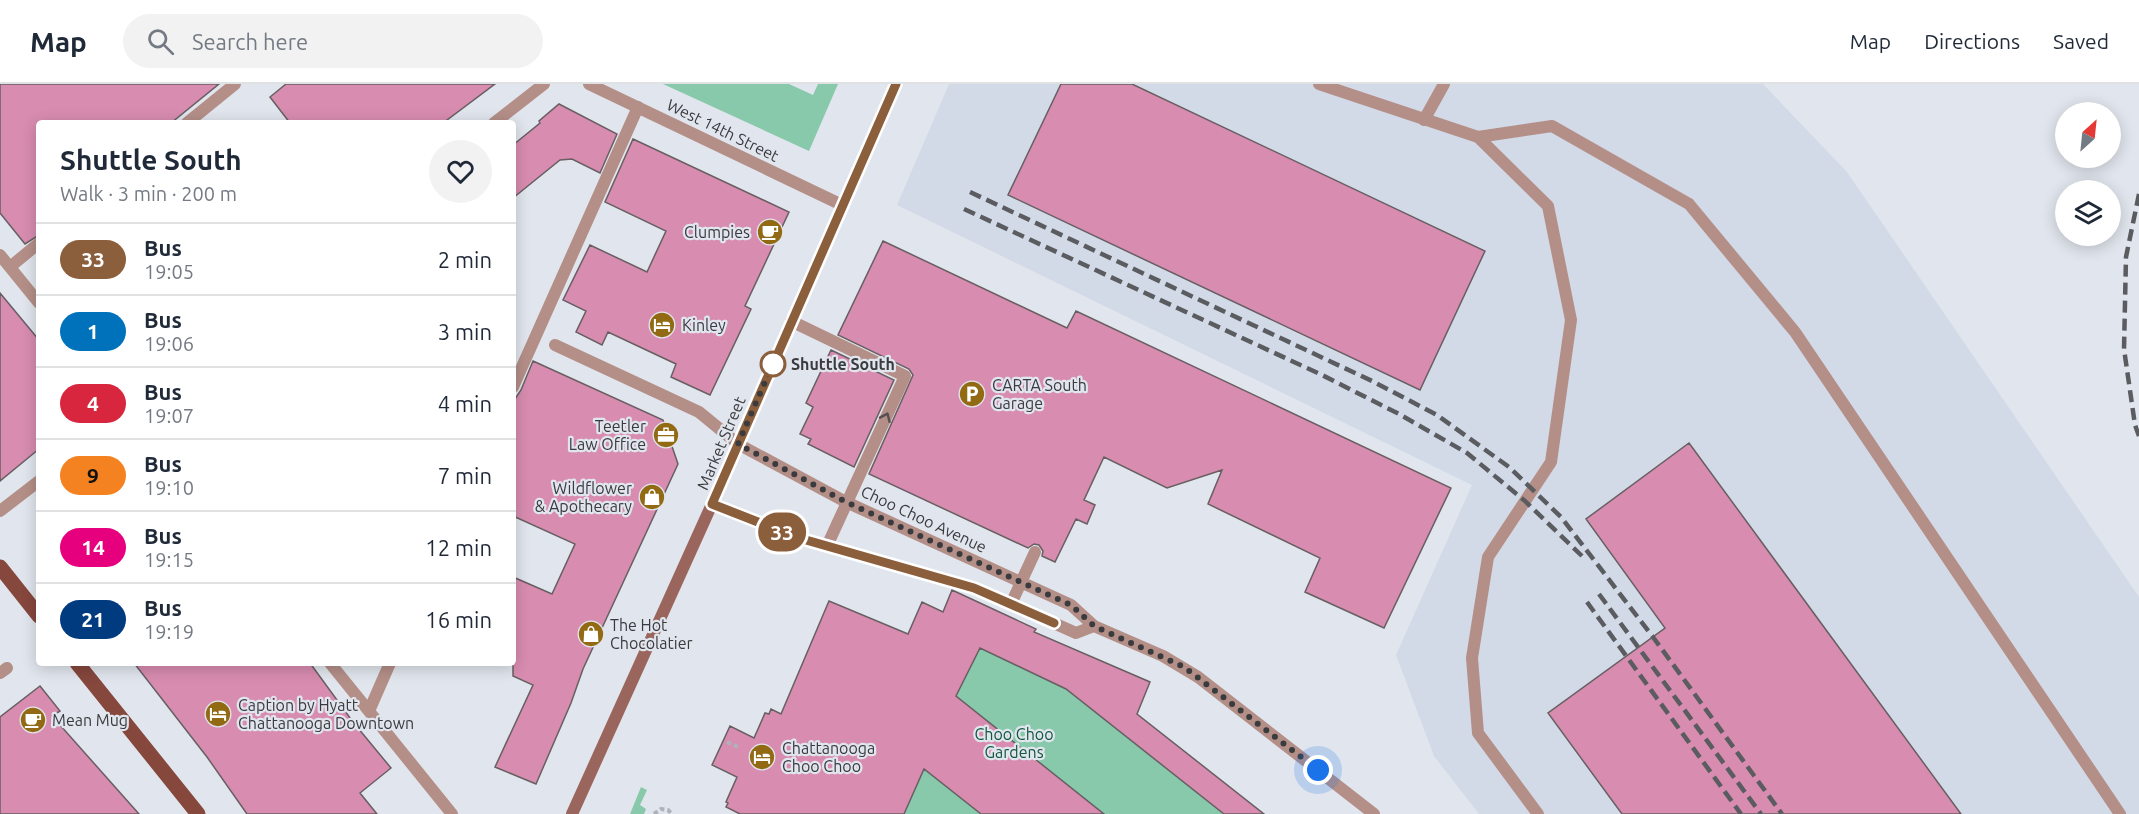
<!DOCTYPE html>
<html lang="en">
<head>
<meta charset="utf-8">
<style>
  :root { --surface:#fff; --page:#f2f2f3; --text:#1f2937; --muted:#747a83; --line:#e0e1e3 }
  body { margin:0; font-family:Ubuntu,sans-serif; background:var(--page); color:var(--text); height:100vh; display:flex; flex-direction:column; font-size:22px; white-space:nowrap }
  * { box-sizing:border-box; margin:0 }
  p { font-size:20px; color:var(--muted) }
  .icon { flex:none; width:33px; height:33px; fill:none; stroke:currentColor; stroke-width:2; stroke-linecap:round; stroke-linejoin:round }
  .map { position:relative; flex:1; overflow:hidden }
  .side { position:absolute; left:36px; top:36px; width:480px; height:546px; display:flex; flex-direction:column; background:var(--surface); border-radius:6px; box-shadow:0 3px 15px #0003 }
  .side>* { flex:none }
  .badge { padding:0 12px; border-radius:20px; font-size:21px; line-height:39px }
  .needle { width:39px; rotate:27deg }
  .fabs { position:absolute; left:2055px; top:18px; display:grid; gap:12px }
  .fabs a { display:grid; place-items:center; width:66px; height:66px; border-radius:50%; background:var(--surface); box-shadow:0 3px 15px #0003; font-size:30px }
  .you { position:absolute; width:30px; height:30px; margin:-15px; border:4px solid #fff; border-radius:50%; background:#1a73e8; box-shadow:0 0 0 9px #1a73e833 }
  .map>.badge { position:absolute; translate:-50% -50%; box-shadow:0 0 0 3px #fff }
  .round { display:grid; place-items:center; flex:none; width:63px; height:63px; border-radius:32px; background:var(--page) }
  .head { display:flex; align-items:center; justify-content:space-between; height:102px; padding:0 24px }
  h1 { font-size:28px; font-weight:600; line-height:45px }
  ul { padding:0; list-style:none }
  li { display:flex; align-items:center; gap:18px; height:72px; padding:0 24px; border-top:2px solid var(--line) }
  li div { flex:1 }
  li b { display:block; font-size:22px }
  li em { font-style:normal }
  li .badge { min-width:66px; font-weight:700; text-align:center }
  header { display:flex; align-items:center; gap:36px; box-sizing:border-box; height:84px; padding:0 30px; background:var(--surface); border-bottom:2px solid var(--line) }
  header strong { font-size:28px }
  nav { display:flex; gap:33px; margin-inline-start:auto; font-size:21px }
  .search { width:420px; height:54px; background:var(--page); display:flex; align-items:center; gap:15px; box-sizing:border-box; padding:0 21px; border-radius:33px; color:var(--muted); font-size:22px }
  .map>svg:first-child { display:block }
</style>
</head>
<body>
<header>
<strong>Map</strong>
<div class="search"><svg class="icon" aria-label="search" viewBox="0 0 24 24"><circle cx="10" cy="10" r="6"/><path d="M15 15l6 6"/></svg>Search here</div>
<nav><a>Map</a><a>Directions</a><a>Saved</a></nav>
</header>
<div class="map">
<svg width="2139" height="730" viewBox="0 0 2139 730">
  <rect width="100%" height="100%" fill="#e1e5ed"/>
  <path fill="#d2dae8" d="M949 0H1763L1847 88 2139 513V730H1479L1434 672 1396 571 1472 401 897 121Z"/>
  <path fill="#88c9ab" d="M663 0H789L813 11 818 0H838L809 67Z
    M980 564 1066 605 1224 730H904L956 612Z
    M641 703 647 706 640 721 646 725 644 730H630Z"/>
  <path fill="#d88cb0" stroke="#675f62" stroke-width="1.5" d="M0 0H219L171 39H39V151L25 160 0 129Z
    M286 0H495L443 39H290L270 13Z
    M1061 0H1132L1485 167 1420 306 1008 111Z
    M559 20 617 50 600 89 572 75 560 76 513 114V61L540 39 539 37Z
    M633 55 789 128 745 222 751 225 710 311 671 293 676 280 608 248 602 261 576 248 586 227 563 216 590 161 647 188 666 147 605 118Z
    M883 157 1067 244 1076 227 1451 404 1384 544 1305 508 1320 474 1208 420 1222 386 1167 404 1104 373 1084 416 1095 421 1087 440 1076 435 1055 478 1042 472 1043 467 1039 461 1034 460 1028 464 869 390 913 291 909 285 838 251Z
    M0 209 39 256V365L0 397Z
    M831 266 894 296 854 383 808 360 811 355 800 350 813 323 806 319Z
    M533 277 663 336 678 380 583 585 571 619 536 700 495 683 533 601 513 592V493L552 510 575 460 513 432V318L521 306Z
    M1689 359 1961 730H1622L1548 629 1665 544 1586 435Z
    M952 506 1036 545 1034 548 1150 598 1137 630 1264 730H1224L1066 605 980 564 956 612 1104 730H981L924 685 904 730H740L726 723 728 719 726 718 737 693 712 681 730 642 754 654 765 629 769 630 771 625 781 630 829 517 908 550 922 518 943 528Z
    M134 579H310L353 638 391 684 360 709 377 730H247L207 673Z
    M40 602 60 627 52 632 139 730H0V633Z"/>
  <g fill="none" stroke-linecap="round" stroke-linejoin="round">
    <path stroke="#afb2b8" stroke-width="4" stroke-dasharray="4.5 3" stroke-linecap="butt" d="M727 658 740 664
      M654 730 661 725 668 726 672 730"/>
    <path stroke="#b48f88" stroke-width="12" d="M1319 0 1478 53 1548 122 1571 236 1551 378 1488 473 1472 574 1478 649 1538 730
      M1424 36 1444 0
      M187 39 235 0
      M1478 53 1552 42 1689 120 1795 248 2120 730
      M0 171 39 219
      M10 183 39 159
      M791 237 905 292 827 462
      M555 261 699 328 738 360 846 418 1071 521 1094 542 1163 572 1198 593 1374 730
      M513 303 638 23
      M712 420 799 454 973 503 1076 549 1094 542
      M1011 520 1035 468
      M330 579 452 730
      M0 589 7 584
      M369 627 390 579"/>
    <path stroke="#b48f88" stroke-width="12" d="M589 0 842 121
      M494 39 544 0
      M0 427 39 397"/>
    <path stroke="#9a655c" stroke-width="12" d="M572 730 712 420 896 0"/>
    <path stroke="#86473d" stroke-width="15" d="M0 483 39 532
      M77 579 198 730"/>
    <path stroke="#5a5c60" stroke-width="4.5" stroke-dasharray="12 6" stroke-linecap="butt" d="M970 108 1372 297 1437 331 1509 383 1561 433 1653 553 1782 730
      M2139 110 2126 173 2124 265 2135 341 2139 352
      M964 125 1322 291 1399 330 1467 369 1525 417 1582 472
      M1599 510 1761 730
      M1587 518 1741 730"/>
  </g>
  <defs><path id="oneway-chevron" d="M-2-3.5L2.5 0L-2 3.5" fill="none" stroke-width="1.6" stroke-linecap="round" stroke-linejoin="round" transform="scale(1.5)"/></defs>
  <use stroke="#585050" href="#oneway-chevron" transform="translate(886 333) rotate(-66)"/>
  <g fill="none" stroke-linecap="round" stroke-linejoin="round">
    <g stroke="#fff" stroke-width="14">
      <path id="line" d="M896 0 712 420 799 454 974 504 1054 539"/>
    </g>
    <use href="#line" stroke="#8b5e3c" stroke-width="9"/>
    <path stroke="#3a3b3e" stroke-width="6" stroke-dasharray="0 10.8" d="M773 280 775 275 738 360 846 418 1071 521 1094 542 1184 583 1318 686"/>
  </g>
  <defs>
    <g id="cafe-disc" transform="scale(1.35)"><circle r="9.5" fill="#926a13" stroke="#e1e5ed"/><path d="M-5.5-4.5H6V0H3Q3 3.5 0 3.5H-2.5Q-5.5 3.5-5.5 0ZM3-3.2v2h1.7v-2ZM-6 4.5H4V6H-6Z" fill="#fff"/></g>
    <g id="hotel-disc" transform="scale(1.35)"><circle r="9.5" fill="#926a13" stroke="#e1e5ed"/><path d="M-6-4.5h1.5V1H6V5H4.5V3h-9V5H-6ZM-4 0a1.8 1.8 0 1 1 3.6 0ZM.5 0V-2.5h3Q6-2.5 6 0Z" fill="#fff"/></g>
    <g id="parking-disc" transform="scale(1.35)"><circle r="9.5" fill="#926a13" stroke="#e1e5ed"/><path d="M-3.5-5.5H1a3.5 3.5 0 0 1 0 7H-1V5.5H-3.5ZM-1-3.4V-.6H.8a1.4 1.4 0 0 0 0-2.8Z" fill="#fff"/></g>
    <g id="office-disc" transform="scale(1.35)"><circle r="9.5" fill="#926a13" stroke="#e1e5ed"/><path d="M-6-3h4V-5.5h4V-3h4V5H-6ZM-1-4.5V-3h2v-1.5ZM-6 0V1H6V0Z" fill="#fff"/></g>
    <g id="shop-disc" transform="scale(1.35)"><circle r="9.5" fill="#926a13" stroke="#e1e5ed"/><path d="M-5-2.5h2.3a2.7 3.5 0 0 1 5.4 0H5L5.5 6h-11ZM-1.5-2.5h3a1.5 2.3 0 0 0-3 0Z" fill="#fff"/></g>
  </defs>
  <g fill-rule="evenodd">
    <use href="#cafe-disc" x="770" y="148"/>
    <use href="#hotel-disc" x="662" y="241"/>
    <use href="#parking-disc" x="972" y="310"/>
    <use href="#office-disc" x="666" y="351"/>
    <use href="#shop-disc" x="652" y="413"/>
    <use href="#shop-disc" x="591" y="550"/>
    <use href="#hotel-disc" x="218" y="630"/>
    <use href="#cafe-disc" x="33" y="636"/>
    <use href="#hotel-disc" x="762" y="673"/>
  </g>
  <circle fill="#fff" stroke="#8b5e3c" stroke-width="3" cx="773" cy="280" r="12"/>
  <g text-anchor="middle" stroke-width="4.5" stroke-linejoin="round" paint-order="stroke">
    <g font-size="16" fill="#3a3b3e" stroke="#e1e5ed">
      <text transform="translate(723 46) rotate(26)" y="6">West 14th Street</text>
      <text transform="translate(721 359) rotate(-67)" y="6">Market Street</text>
      <text transform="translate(924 435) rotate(25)" y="6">Choo Choo Avenue</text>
    </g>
    <g font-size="16" fill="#3a3b3e" stroke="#e1e5ed" text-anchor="start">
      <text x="750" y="154" text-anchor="end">Clumpies</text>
      <text x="682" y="247">Kinley</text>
      <text x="992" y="307">CARTA South<tspan x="992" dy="18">Garage</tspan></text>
      <text x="646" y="348" text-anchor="end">Teetler<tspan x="646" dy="18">Law Office</tspan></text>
      <text x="632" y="410" text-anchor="end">Wildflower<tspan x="632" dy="18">&amp; Apothecary</tspan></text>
      <text x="610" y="547">The Hot<tspan x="610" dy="18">Chocolatier</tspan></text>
      <text x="238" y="627">Caption by Hyatt<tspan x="238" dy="18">Chattanooga Downtown</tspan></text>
      <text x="52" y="642">Mean Mug</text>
      <text x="782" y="670">Chattanooga<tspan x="782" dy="18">Choo Choo</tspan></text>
    </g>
    <g font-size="16" font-weight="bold" fill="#3a3b3e" stroke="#e1e5ed" text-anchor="start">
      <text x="791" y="286">Shuttle South</text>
    </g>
    <g font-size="16" fill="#11583e" stroke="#e1e5ed">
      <text x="1014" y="656">Choo Choo<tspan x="1014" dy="18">Gardens</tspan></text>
    </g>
  </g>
</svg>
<div class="fabs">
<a><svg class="needle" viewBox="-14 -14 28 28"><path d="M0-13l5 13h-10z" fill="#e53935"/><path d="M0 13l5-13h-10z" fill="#747a83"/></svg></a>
<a><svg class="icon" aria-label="layers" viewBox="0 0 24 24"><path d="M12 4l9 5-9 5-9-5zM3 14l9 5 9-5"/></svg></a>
</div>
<div class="you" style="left:1318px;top:686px"></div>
<b class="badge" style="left:782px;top:448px;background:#8b5e3c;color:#fff">33</b>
<section class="side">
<div class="head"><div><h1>Shuttle South</h1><p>Walk · 3 min · 200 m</p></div><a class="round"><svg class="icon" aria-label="heart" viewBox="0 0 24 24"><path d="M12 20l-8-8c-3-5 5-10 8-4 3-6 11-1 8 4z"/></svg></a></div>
<ul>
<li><span class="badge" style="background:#8b5e3c;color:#fff">33</span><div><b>Bus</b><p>19:05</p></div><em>2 min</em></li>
<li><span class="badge" style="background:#0072bc;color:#fff">1</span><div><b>Bus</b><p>19:06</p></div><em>3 min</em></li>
<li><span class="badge" style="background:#d7263d;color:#fff">4</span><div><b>Bus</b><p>19:07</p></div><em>4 min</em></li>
<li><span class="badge" style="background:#f58220;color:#111">9</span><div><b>Bus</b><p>19:10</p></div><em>7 min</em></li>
<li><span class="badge" style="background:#e6007e;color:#fff">14</span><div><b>Bus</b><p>19:15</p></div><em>12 min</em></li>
<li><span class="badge" style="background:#003b80;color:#fff">21</span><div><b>Bus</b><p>19:19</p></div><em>16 min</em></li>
</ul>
</section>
</div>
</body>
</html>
